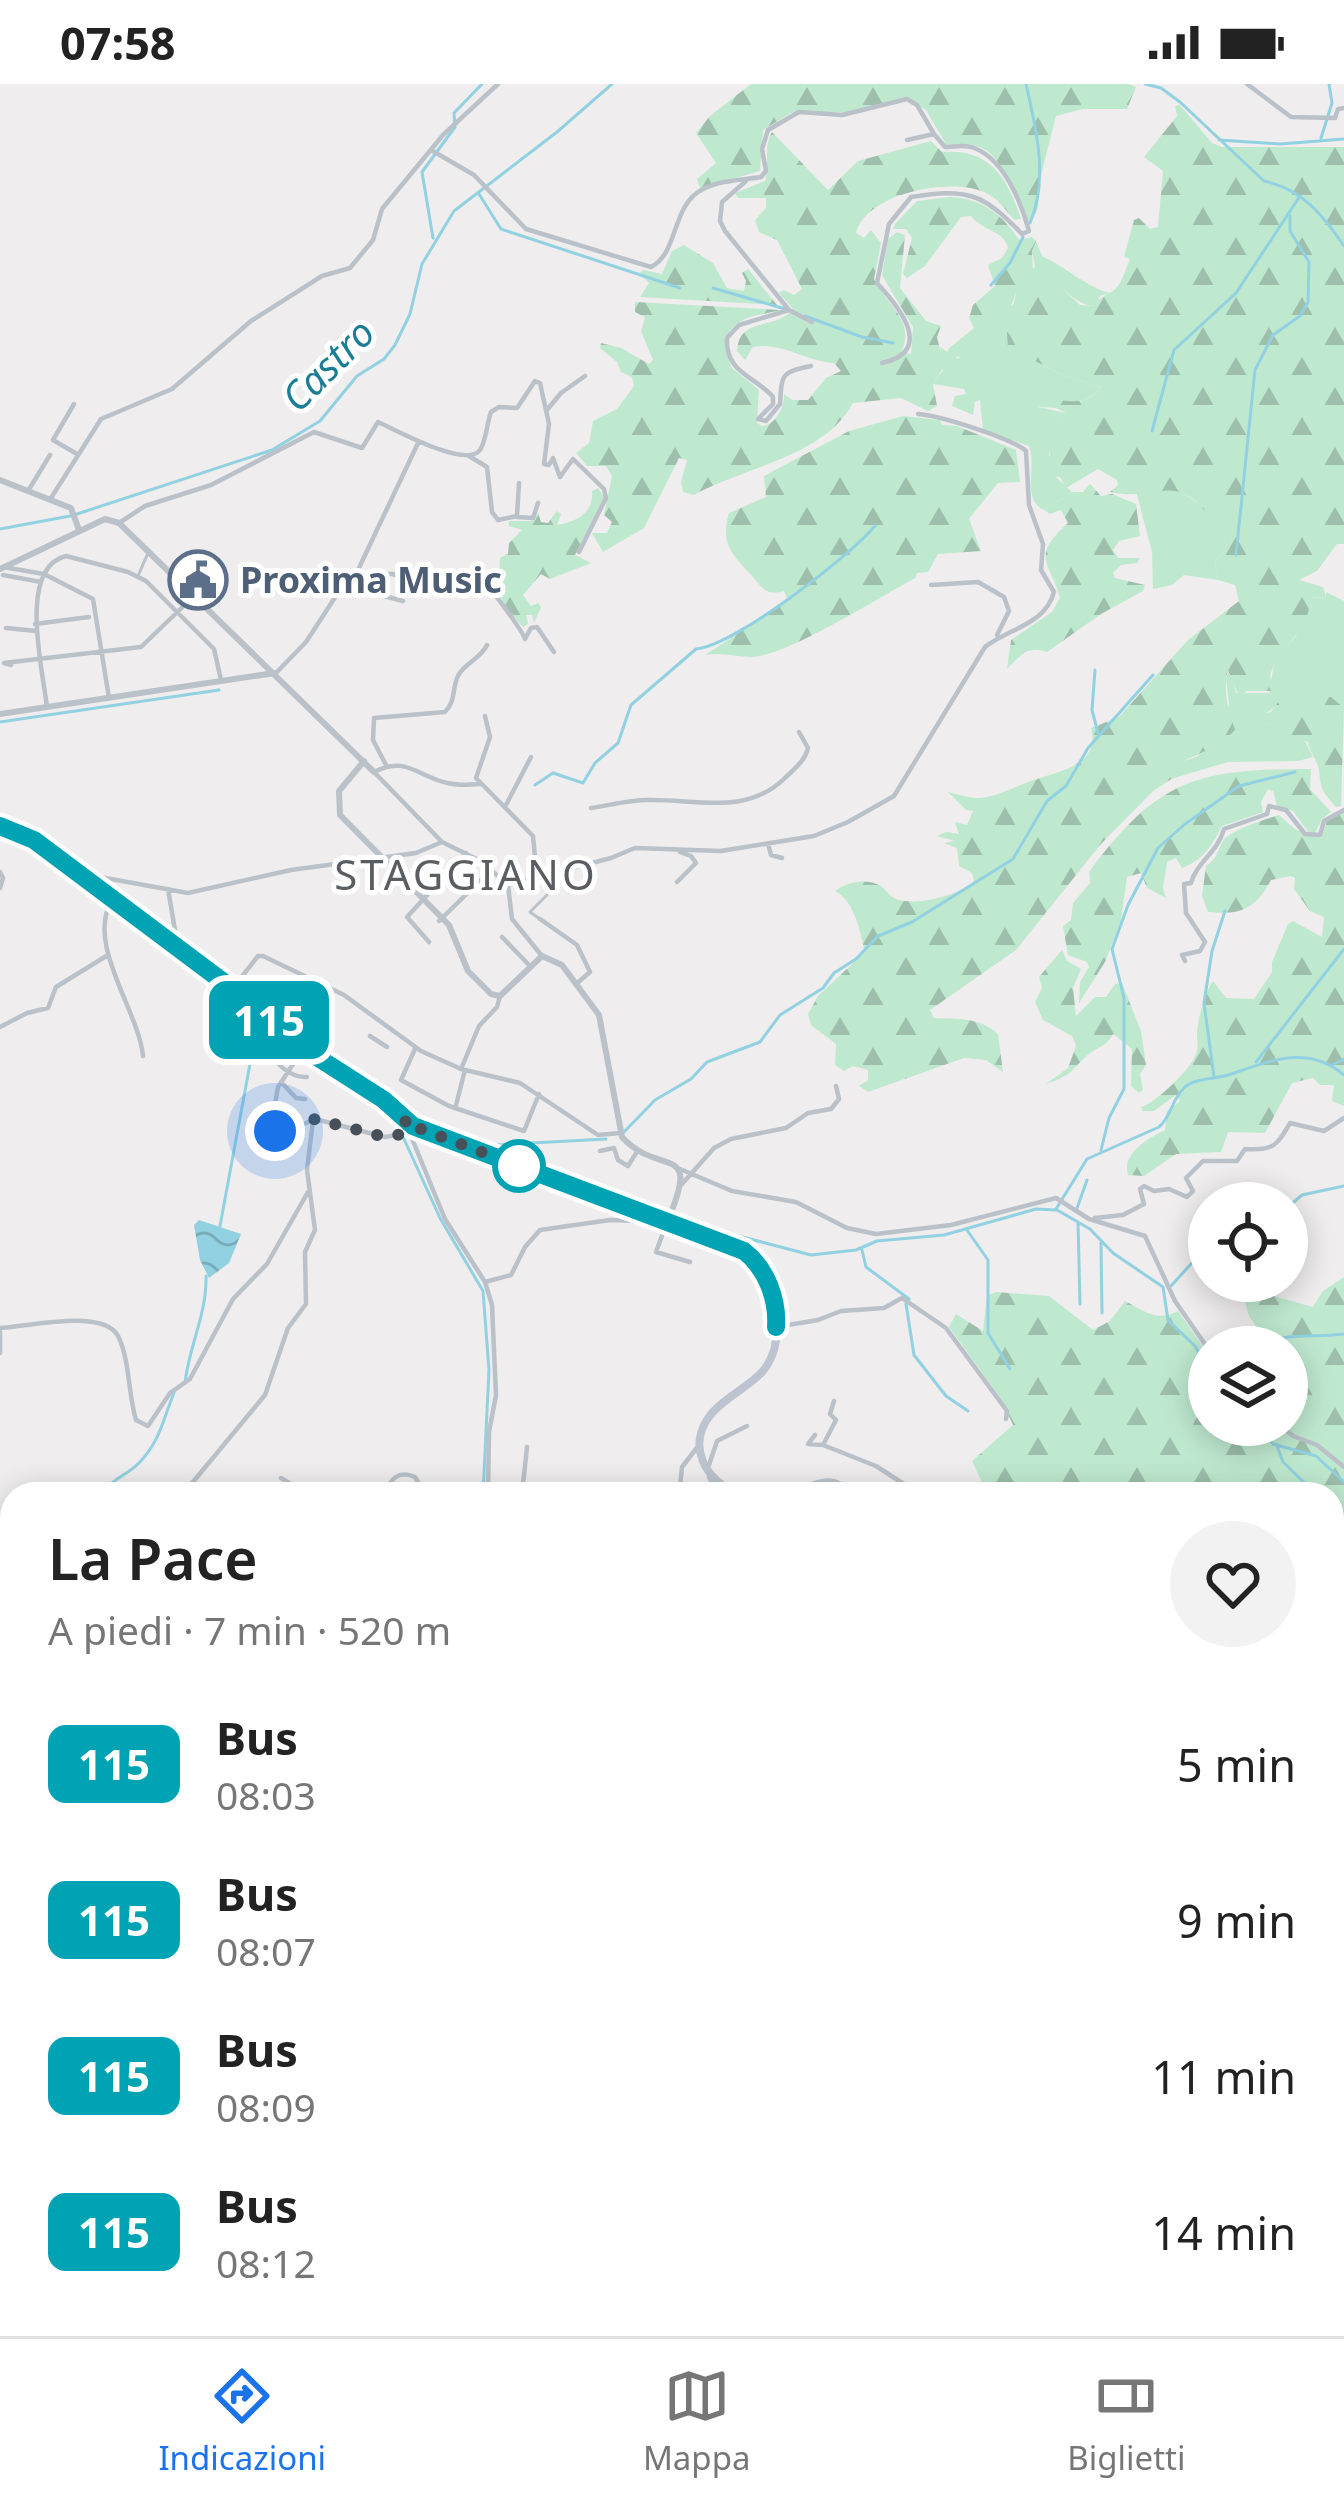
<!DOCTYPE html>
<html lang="it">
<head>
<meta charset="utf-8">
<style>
  :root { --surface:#fff; --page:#f2f2f2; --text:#222; --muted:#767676; --line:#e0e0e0; --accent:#1a73e8 }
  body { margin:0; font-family:"Noto Sans",sans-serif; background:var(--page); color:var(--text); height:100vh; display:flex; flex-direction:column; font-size:45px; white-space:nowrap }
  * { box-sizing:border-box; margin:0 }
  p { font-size:39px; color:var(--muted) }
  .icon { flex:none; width:66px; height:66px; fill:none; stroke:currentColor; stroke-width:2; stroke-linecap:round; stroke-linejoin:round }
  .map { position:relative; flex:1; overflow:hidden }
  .side { position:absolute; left:0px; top:1398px; width:1344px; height:855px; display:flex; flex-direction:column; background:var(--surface); border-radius:36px 36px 0 0; box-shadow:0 6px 30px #0003 }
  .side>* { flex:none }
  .badge { padding:0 24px; border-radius:18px; font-size:42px; line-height:78px }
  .tools { position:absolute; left:1188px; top:1098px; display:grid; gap:24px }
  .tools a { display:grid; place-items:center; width:120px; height:120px; border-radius:50%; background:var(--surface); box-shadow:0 6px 30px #0003; font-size:60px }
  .you { position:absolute; width:60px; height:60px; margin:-30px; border:9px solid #fff; border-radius:50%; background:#1a73e8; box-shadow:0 0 0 18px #1a73e833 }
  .map>.badge { position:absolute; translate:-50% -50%; box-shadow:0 0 0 6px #fff }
  .round { display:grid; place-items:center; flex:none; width:126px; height:126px; border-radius:63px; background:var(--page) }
  .headline { display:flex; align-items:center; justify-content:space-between; height:204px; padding:0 48px }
  h1 { font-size:57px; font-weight:600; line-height:90px }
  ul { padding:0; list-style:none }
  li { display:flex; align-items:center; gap:36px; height:156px; padding:0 48px }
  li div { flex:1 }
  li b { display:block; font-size:45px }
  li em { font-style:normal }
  li .badge { min-width:132px; font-weight:700; text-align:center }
  .status { display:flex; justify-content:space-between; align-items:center; height:84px; padding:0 60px; background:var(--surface); direction:ltr }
  .status svg { height:33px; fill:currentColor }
  .tabs { display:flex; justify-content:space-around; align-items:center; height:168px; border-top:3px solid var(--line); background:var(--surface); font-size:33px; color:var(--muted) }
  .tabs a { display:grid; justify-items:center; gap:6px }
  .tabs .on { color:var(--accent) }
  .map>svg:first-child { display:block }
</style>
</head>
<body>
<div class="status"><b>07:58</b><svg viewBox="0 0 49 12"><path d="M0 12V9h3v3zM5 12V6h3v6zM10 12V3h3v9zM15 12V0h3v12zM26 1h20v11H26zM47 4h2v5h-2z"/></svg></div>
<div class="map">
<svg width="1344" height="2252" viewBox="0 0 1344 2252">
  <defs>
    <pattern id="forest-firs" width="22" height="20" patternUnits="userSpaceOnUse" patternTransform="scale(3)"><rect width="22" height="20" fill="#bfe9cf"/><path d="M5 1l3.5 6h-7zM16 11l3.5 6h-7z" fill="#9dbfab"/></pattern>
    <pattern id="water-waves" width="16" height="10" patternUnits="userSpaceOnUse" patternTransform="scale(3)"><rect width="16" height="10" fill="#91d1e1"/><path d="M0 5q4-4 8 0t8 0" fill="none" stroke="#78acb9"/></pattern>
  </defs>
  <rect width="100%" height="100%" fill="#efeded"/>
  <path fill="#bfe9cf" d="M1036 157 1042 172C1066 183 1086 203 1110 209L1100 212 1096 222C1073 222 1065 199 1042 197L1024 282 1033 276 1058 289 1101 303C1086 324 1059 319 1039 307L1038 323 1066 329 1049 370 1055 392 1072 408 1044 426C1021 416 1037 383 1029 362L983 346 980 316 975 318 973 331 952 322 955 312 966 310 964 305 933 300 943 286 940 263 958 275 975 253 1014 220 1016 209 1035 182 1032 167Z
    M1175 405C1198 416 1225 438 1227 465L1215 476 1218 496 1184 491 1172 501 1153 505 1152 468 1136 407Z
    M1326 508 1344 517V624C1325 615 1307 607 1285 616 1276 620 1271 628 1260 632V637L1304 655 1313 673 1298 677 1228 678 1171 695 1183 677 1196 673 1222 655 1229 620 1226 594 1230 584 1236 609H1269L1275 575 1296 552 1309 514 1326 513Z"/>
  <path fill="url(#forest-firs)" d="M751 0H1128L1136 3 1127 25H1083L1056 32 1039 99 1038 124 1030 139C1003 105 1008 50 947 62L926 26 908 15 846 28 791 29 763 46 760 87 700 104 697 95 716 79 696 49 710 32Z
    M1180 21 1212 59 1222 63H1344V460H1337L1317 487 1299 496 1323 503 1326 513 1309 514C1313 547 1276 562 1270 593L1279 607H1247L1239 613 1228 586C1222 605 1229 628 1235 646 1223 660 1200 670 1183 677L1176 692 1153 707 1100 761 1016 866 930 926 934 934C958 935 979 933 998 950L1003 988 986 976 964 974 868 1008 859 1002 868 996V986L853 982 844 987 835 981 836 960 811 941 808 930 818 912 865 868C860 848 855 817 835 807 847 798 865 794 879 801 885 804 888 811 894 814 913 824 960 811 974 797L972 789 959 782 957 764 944 759 955 757 937 752 946 748 959 750 955 738 967 741 973 727 966 726 948 708C961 711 973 716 987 713 1003 710 1018 701 1034 696 1059 687 1101 681 1091 644L1119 633 1188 556 1239 517 1235 501 1218 496 1215 476 1227 465C1226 452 1222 449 1215 439 1174 383 1160 419 1110 408L1118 401 1117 396 1098 385 1066 404 1060 393 1049 391 1050 365 1066 329 1056 324 1039 323 1032 314 1039 306C1058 319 1087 324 1101 303L1058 289 1033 276 1021 286 1009 283 1007 249 1037 195H1052L1080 221 1096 222C1101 211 1105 213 1114 206 1123 199 1125 185 1130 175L1124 173 1134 136 1139 134 1150 145 1158 143 1163 87 1144 73 1177 32 1175 22Z
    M772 48 828 106 858 77 931 57 942 68C990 64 1007 93 1021 135L1015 136C1006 128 999 115 988 110 955 91 865 109 856 149L864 154 871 146 881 159 874 195C885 220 917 237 901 268L911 270 913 243 882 191 888 155 897 148 905 151 900 204 926 237 941 242 937 253 944 283 933 300 937 322 928 327 901 314 853 319C824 373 744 383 694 411L683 408 681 398 687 376 679 374 644 444 603 468 592 449H607L612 438 604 431 612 392 606 382H587L576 369 589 359 593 337 617 325 634 302 632 293 621 288 617 278 600 264 601 259 621 264 649 280 653 276 641 247 645 233 635 228V218L780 226C756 233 737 230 725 256L731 283 759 306 757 339 762 342C775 342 785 322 784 310L792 316H808L826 294 841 287 834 279C806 277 780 257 753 263L745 276 737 267C739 231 777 247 793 225L779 209 784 206 794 211 802 205 777 156 759 148 755 136 766 124V114H738L735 109 765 97C770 80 763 63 772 48Z
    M949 113C982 114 1002 130 1019 156L1032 153 1036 157 1032 167 1033 188 1016 209 1004 241C980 242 975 255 963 272L947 275 948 265 974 244 969 234 973 221 995 202 988 181 1002 174 1008 164C1004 146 982 147 971 132L961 133 925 182 907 194 903 190 912 154 906 145H893L895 140 917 117Z
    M684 161 713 179 727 204 744 207 746 197 742 189 748 185 777 221 640 213 649 199 639 190 643 186 662 190 672 167Z
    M903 332 940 336 942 341 957 342 1016 366 1020 398 998 399 969 435 981 467 938 470 928 488 917 489 915 494C880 513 787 572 752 573 736 573 722 568 705 571L788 517 784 507C765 512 763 504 751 491 732 470 720 460 729 429L766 413 764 392 849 347Z
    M1090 400 1101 412 1112 410 1136 420 1140 452 1119 457 1113 466 1118 474H1140L1137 479 1121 481 1113 489 1115 494 1145 501 1143 507 1101 530 1047 568C1027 561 1021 571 1007 585L1011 556 1052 528 1060 514C1051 478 1029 474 1068 439L1061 426 1050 430 1044 426 1072 408H1083Z
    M598 404 604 413 575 471 591 479 550 495 541 490 523 511 531 522 538 519 541 523 534 539 532 531H526L528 540 523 543C495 511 499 513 500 474L508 470 509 459 522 446 509 442V437H533L538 429 541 438 548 439 557 427 561 430 557 441C576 438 594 429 592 407Z
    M1283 611 1331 613 1344 624 1341 722 1336 723C1322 707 1321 706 1319 687 1318 676 1310 670 1308 658L1260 637V631L1271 628Z
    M1311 685 1310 705 1331 728 1322 735 1315 749H1309L1293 727 1277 722 1273 707 1268 705 1261 718 1263 728 1222 742C1211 763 1203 776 1182 784L1176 774 1167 778 1163 804 1166 814 1147 804 1141 789 1127 793 1121 836 1105 878 1079 919 1080 898 1089 883 1087 878 1068 871 1063 842 1071 836 1073 819 1090 799 1089 788C1159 694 1198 685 1311 685Z
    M1344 728V1022L1332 1017 1334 1001H1320L1313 994 1292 999 1265 1049 1228 1048 1221 1068 1176 1070 1144 1092 1128 1091C1121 1069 1149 1054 1165 1046L1167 1027 1180 1017 1176 1011 1154 1027H1143L1141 1023C1156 1019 1192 984 1196 970 1199 963 1197 959 1197 951 1197 938 1205 907 1213 897L1226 914 1254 915 1272 888V878L1288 840 1293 837 1322 853 1324 833 1310 827 1294 805 1295 794 1291 792 1271 796C1255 826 1240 831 1208 828L1202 812 1206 782C1218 774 1216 769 1223 757 1230 746 1266 735 1279 731L1296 746 1321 754 1327 737Z
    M1062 866 1067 877 1081 885 1073 904 1076 932 1095 913H1106L1115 900 1122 899 1141 947 1146 981 1140 990 1143 1006 1139 1009 1131 1002 1132 965 1113 950C1106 963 1099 962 1089 970 1069 987 1075 990 1046 1000L1068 984 1076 962 1072 952 1043 936 1035 918 1042 904 1039 893Z
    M1344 1193V1969H1332V1410H1019L984 1403 972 1377 1013 1341 1001 1315 949 1243 956 1230 983 1247 987 1211 996 1208 1049 1212 1093 1246 1110 1237 1125 1217C1146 1228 1156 1238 1178 1227L1209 1271V1341H1287V1263H1254L1271 1248 1258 1245 1249 1232 1244 1214 1256 1207 1313 1223 1323 1207Z
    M1344 2095V2252H1322L1315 2241H1332V2117L1336 2099Z
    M891 2241H1065L1042 2252H883L884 2245Z"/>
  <path fill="url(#water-waves)" d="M199 1136 241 1150 229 1179 209 1194 200 1176 194 1141Z"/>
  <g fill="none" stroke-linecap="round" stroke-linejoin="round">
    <path stroke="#91d1e1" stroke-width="3" d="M1026 0C1036 44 1049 95 1030 139
      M1145 0 1161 4 1180 18 1264 97C1302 105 1323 131 1344 162
      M1321 54 1332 19 1329 0
      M1219 56 1280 60 1344 55
      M479 110 501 145 680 204
      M433 154 422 88 455 43 454 29 482 0
      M991 201 1010 179 1023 153
      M713 204 785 225
      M805 232 862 253 893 259
      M1152 347 1174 266 1236 209 1300 112
      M77 430 272 366 320 337 357 292 384 275 395 261 410 230 422 180 454 127 557 48 612 0
      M0 445 70 432
      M1236 471 1255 286 1273 251 1300 232 1308 218 1309 178 1290 147V132
      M1095 586 1092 626 1098 649
      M0 638 219 606
      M535 701 553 689 583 699 595 679 618 659 631 621 696 565C734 562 849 473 875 442
      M53 775 94 811 167 862 183 881 259 933 293 964 356 1002
      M1256 978 1344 865
      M1334 980 1344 975
      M1214 993 1204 919 1212 867 1225 827
      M364 1008 394 1031
      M394 1033 440 1134 483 1207 489 1286 483 1410
      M409 1033 546 1081 682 1137 811 1171 856 1166 877 1157 944 1151 1036 1125 1057 1126 1090 1145 1113 1169 1163 1203 1168 1236 1195 1262 1209 1287
      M624 1048 655 1016 691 995 707 978 760 958 780 931 823 904 834 889 856 875 878 852 912 838 1013 775 1047 717 1066 702 1088 664 1153 591
      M494 1061 606 1055
      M1101 1066 1109 1034 1124 1005V914L1112 865 1128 821 1158 764 1185 740 1239 702 1295 688
      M1287 1124 1302 1111 1344 1102
      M1056 1125 1087 1075 1159 1043C1171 1033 1172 1015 1184 1004 1194 994 1215 995 1228 991 1268 978 1307 959 1344 991
      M1076 1127 1087 1096
      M1078 1138 1080 1220
      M220 1142 252 969 254 933
      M967 1146 988 1176V1249L1010 1285
      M1101 1159 1102 1229
      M862 1166 866 1183 909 1215 906 1220 914 1271 946 1312 968 1327
      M1171 1202 1209 1160
      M1256 1263C1277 1248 1317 1254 1344 1250
      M185 1299C189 1262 207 1230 206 1192
      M1256 1341 1273 1360 1316 1372 1344 1398
      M1277 1362 1283 1378 1316 1410
      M102 1410C114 1393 126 1392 139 1379 161 1356 163 1335 174 1309
      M1332 1421 1344 1428
      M0 1488 12 1485
      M1332 1788 1344 1792
      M1332 1945 1344 1942
      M1332 2062 1344 2059
      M782 2241 785 2252
      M821 2244 867 2241"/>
    <path stroke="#bac1c8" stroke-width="3" d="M138 492 148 469
      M540 835 530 828 549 809"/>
    <path stroke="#bac1c8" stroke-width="4.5" d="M1247 0 1291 33 1335 34 1338 25 1344 24
      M431 66 474 91 526 145 651 183C679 169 671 121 703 105 721 96 742 96 761 93L766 87 762 65 768 46 799 28 842 31 907 15 917 21 934 50
      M746 97 722 118 720 137 725 147 789 226 812 238
      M789 226 739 241 727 254C725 289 755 292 773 313V320L758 335 766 337 780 320C782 291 780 288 811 282
      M882 279C935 267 900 224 877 199L889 140 911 113C967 104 983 109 1022 150L1029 147C1021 118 1004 75 974 64 964 60 955 63 945 63L934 50 907 56
      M74 320 53 356 77 370
      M547 326 561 309 585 292
      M469 372 487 383 492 428 498 436 517 432 519 399
      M28 407 50 371
      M51 414 101 335 172 305 251 237 322 192 350 184 373 156 382 125 443 51 498 0
      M517 433 533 434 538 419
      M119 439 145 422 211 401 314 348 362 364 378 338C396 346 466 385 480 366 486 358 487 338 491 328L499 323 517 324 535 297 540 299 549 340 544 380 549 381 553 374 560 393 573 375 604 405 606 414 579 468
      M3 483 44 490 93 515 109 614
      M356 490H393L412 500 447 505 481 491C490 505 523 546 525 555L531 544 537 543 554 568
      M3 491 41 498
      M366 492 369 508 403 517
      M931 501 978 498 1004 513 1009 527 997 551
      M35 540 89 533
      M6 544 36 547
      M11 581 4 579 141 563 195 511
      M276 589 306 558 347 495 358 486 419 357
      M47 623C43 587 17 484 66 472L128 488 146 497 214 565 221 596
      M485 632 490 653 476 694 533 752 537 795
      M386 681 373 656 374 634 445 628C457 616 451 604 459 590 467 578 481 574 487 561
      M481 700C467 701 454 702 440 697 414 688 402 673 374 688L442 758 481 777 508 801
      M506 721 531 673
      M591 724C610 721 629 716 648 716 697 715 746 732 785 694 795 684 805 677 808 664L799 648
      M768 760 771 771 782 774
      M0 788 3 794 0 804
      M78 789 188 809 291 786 416 769 442 758
      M677 798 696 779 691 772 680 768
      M508 801 611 774 635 764 721 767 814 752 848 738 894 712 985 563C1009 544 1045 541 1054 508L1041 486 1043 460 1029 421 1026 367C1013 355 939 331 918 330
      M508 801 512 835 542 872
      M168 805 177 858 175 864
      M112 816C85 860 139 927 143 972
      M540 835 577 861 590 888 576 900
      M439 837 491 786
      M502 853 530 882
      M429 858 407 833 466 769
      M1185 877 1182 871 1200 867 1205 858 1186 829 1184 800 1191 799C1196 779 1218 768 1224 745L1267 730 1269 722 1286 726 1305 750 1320 751 1324 737 1344 726
      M232 905 258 872H263L344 911 421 967 461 985 520 999 598 1051 620 1049
      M222 922H230L240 933 229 970 210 963 220 925 232 909
      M0 943 27 929 48 924 56 903 108 871
      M370 952 387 963
      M415 965 401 996 449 1022 524 1047 539 1010
      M269 969C278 981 291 994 307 993
      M299 971 278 1003 271 1042 282 1050 315 1035 385 1053 408 1049
      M461 985 479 942 497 923 500 912
      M281 998 296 1014 305 1015
      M456 1021 465 986
      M406 1040 445 1135 485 1198 492 1221 496 1311 489 1348 488 1410
      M600 1067 614 1064 618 1076 628 1082 638 1066
      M271 1068 282 1050
      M680 1085 732 1107 796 1118 847 1144 876 1150 951 1141 1056 1114 1089 1135 1145 1152 1175 1217 1209 1266
      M682 1100 714 1064 731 1055 786 1044 808 1029 831 1025 839 1015 836 1002
      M1095 1134 1123 1131 1144 1120 1140 1105 1144 1102 1154 1107 1169 1105 1187 1113 1193 1107 1186 1094 1203 1077H1237L1245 1065C1273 1067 1277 1062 1290 1039L1324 1047 1344 1034
      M485 1198 511 1191 525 1163 540 1146 610 1136 667 1138 656 1168 690 1178
      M776 1243 818 1236 841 1227 884 1224 902 1214 946 1244 1007 1327 1006 1335
      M0 1244C27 1243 103 1224 118 1252 130 1276 128 1310 136 1336L148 1342 170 1309 190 1295 233 1215 267 1180 308 1108
      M0 1248V1269
      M834 1317 830 1330 836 1336 823 1361 876 1382 907 1402 934 1410
      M1280 1341 1293 1352 1317 1361 1344 1383
      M815 1351 808 1360 823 1361
      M709 1381 717 1357 747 1342
      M709 1393 718 1410
      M281 1394 307 1410
      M680 1403 682 1383 699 1361
      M183 1410 265 1311 288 1244 306 1220 305 1168 315 1146 307 1086 313 1036
      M385 1410C390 1395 398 1386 415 1393L425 1410
      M522 1410 527 1363
      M1007 1410 1046 1401 1047 1410
      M9 1676 12 1675
      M0 2164 12 2168
      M45 2241 90 2252
      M813 2241 825 2252
      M1286 2241 1297 2250
      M836 2252 878 2241"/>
    <path stroke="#bac1c8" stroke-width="6" d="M0 396 71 424 79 446
      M0 485 105 435 119 439 374 688
      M0 630 275 589
      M364 677 339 707 340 731 449 841 468 887 491 910 500 912 542 872 562 881 599 931 622 1053C659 1094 703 1056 667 1138"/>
    <path stroke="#bcc5cf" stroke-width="8" d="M0 742 34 756 232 905 303 964 384 1016 413 1042 735 1162C773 1182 792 1252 763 1287 749 1303 727 1312 712 1329 685 1361 705 1397 739 1410
      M787 1410C808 1405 834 1386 847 1410
      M1178 2241 1188 2252"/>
    <path stroke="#afbcc9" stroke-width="9" d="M0 1883 12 1885
      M508 2241 527 2252"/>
  </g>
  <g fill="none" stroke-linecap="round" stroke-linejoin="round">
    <g stroke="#fff" stroke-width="27">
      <path id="line" d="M0 742 34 756 234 906 303 964 384 1016 413 1042 744 1167C766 1184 778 1215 776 1243"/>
    </g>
    <use href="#line" stroke="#00a3b4" stroke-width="18"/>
    <path stroke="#475058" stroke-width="12" stroke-dasharray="0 21.6" d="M275 1047 281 1050 315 1035 385 1053 408 1049 405 1035 418 1044 524 1084 519 1082"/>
  </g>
  <defs>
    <g id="civic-ring" transform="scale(3)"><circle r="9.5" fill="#fff" stroke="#5c6f8a" stroke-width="1.5"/><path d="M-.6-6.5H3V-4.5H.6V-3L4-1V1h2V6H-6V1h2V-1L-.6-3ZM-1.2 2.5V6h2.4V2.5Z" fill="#5c6f8a"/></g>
  </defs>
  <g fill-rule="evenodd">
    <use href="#civic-ring" x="198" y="496"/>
  </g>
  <circle fill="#fff" stroke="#00a3b4" stroke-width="6" cx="519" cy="1082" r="24"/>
  <g text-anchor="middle" stroke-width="10" stroke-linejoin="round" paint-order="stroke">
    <g font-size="36" font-weight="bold" fill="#4e5e75" stroke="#fff" text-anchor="start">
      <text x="240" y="509">Proxima Music</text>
    </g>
    <g font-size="39" font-style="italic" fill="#1c7d96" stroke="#fff">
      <text transform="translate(328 281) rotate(-45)" y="14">Castro</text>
    </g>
    <g font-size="42" letter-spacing="3" fill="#5a5d61" stroke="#fff">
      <text x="466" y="806">STAGGIANO</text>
    </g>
  </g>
</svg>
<div class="tools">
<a><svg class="icon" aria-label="locate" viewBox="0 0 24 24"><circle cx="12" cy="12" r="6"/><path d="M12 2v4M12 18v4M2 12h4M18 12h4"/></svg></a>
<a><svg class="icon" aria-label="layers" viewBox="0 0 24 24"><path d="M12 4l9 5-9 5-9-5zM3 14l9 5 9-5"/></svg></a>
</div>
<div class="you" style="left:275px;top:1047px"></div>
<b class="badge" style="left:269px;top:936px;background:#00a3b4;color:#fff">115</b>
<section class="side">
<div class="headline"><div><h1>La Pace</h1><p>A piedi · 7 min · 520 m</p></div><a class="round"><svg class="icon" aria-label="heart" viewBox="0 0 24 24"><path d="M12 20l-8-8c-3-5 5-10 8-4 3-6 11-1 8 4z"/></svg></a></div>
<ul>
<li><span class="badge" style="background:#00a3b4;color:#fff">115</span><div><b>Bus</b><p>08:03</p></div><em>5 min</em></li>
<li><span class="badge" style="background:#00a3b4;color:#fff">115</span><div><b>Bus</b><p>08:07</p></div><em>9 min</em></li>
<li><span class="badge" style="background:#00a3b4;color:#fff">115</span><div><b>Bus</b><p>08:09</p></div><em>11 min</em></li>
<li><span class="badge" style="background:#00a3b4;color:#fff">115</span><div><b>Bus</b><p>08:12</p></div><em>14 min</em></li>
</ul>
</section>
</div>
<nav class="tabs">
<a class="on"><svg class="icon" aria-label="directions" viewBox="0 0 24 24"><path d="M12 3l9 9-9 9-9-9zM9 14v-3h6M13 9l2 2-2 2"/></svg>Indicazioni</a>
<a><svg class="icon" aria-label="map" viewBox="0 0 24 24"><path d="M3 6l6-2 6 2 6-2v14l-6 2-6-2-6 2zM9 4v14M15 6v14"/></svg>Mappa</a>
<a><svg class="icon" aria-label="tickets" viewBox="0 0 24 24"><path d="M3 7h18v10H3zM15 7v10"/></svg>Biglietti</a>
</nav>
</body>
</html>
